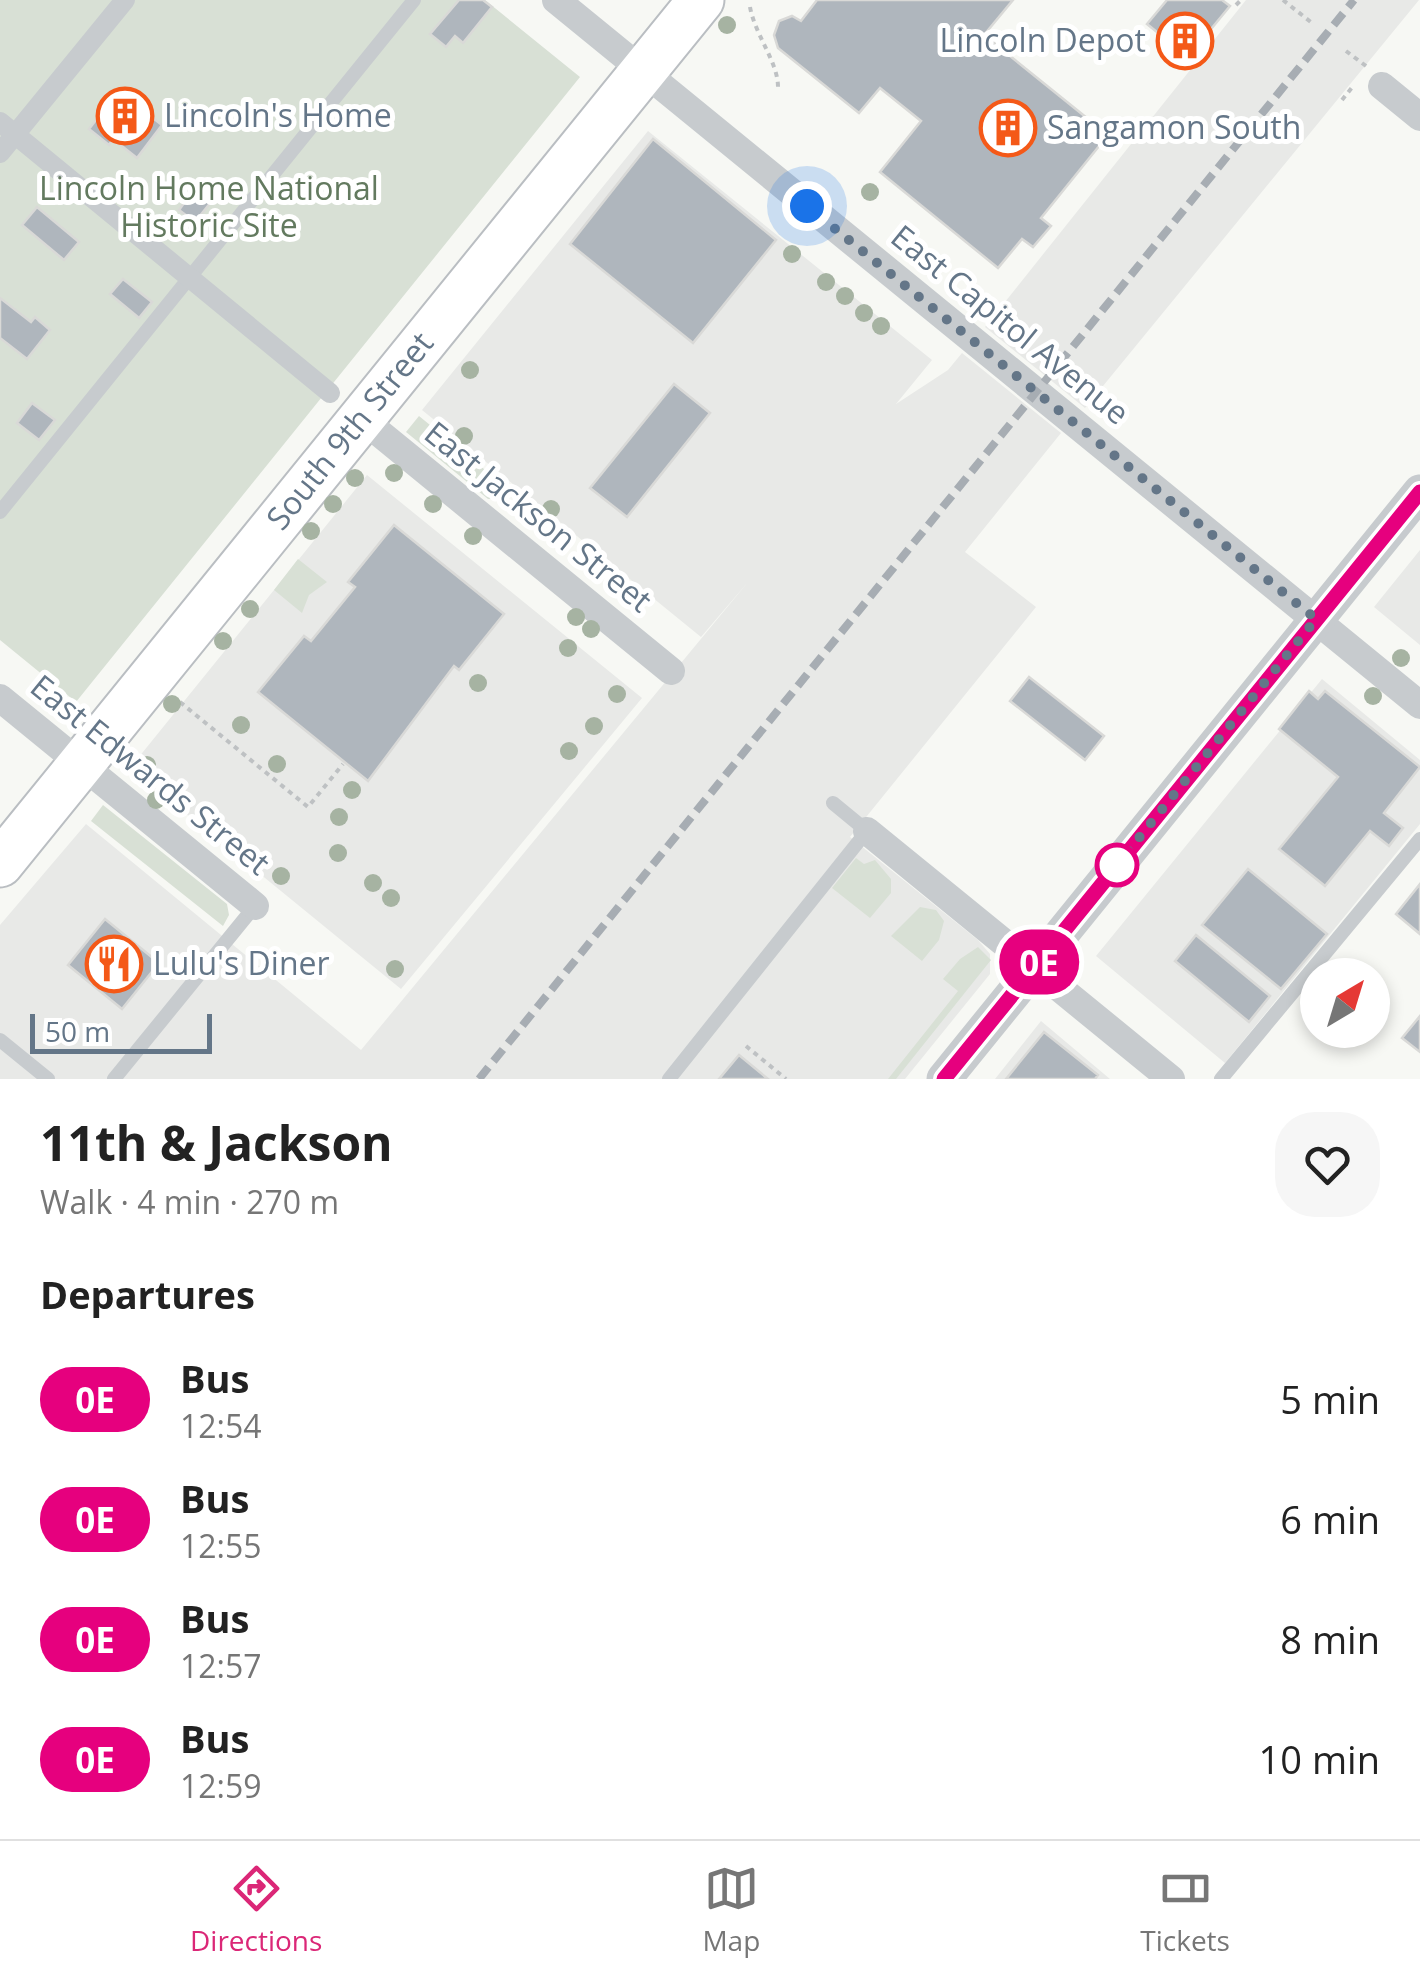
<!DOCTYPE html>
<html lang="en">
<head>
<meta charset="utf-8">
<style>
  :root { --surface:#fff; --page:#f6f6f6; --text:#222; --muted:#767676; --line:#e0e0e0; --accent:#db2777 }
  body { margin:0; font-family:"Open Sans",sans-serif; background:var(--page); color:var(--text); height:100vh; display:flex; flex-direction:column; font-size:38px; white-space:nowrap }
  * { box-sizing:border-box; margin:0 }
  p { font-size:32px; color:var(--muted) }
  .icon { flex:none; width:55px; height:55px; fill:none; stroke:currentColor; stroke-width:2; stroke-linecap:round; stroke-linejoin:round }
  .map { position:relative; height:1079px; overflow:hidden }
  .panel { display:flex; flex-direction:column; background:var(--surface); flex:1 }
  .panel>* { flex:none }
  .badge { padding:0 20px; border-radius:32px; font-size:35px; line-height:65px }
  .needle { width:65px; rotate:38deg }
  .buttons { position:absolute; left:1300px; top:958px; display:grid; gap:20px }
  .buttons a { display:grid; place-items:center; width:90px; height:90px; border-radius:50%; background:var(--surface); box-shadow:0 5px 15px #0003; font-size:50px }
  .scale { position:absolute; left:30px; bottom:25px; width:182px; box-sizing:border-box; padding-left:10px; border:5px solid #647688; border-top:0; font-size:28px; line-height:35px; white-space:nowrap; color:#647688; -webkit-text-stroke:8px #fff; paint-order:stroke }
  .you { position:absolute; width:50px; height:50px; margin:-25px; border:8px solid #fff; border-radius:50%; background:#1a73e8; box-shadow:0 0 0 15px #1a73e833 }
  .map>.badge { position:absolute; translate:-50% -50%; box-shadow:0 0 0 5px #fff }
  h2 { padding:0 40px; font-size:38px; line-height:90px }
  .round { display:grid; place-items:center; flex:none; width:105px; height:105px; border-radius:40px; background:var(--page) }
  .summary { display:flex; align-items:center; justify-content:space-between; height:170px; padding:0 40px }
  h1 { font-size:48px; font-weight:700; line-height:75px }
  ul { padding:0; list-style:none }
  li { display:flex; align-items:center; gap:30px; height:120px; padding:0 40px }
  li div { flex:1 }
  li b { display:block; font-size:38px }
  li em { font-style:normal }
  li .badge { min-width:110px; font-weight:700; text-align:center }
  .tab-bar { display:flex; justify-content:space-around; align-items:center; height:140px; border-top:2px solid var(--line); background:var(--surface); font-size:28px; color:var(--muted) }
  .tab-bar a { display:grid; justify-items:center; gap:5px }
  .tab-bar .active { color:var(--accent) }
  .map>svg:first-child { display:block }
</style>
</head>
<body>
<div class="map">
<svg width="1420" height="1079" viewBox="0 0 1420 1079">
  <rect width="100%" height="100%" fill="#f7f8f4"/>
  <path fill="#e8e9e7" d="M1246 0H1419L1085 408 985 327Z
    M648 131 932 360 896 404 948 370 962 353 1061 433 965 552 1036 607 850 837 978 940 990 954V974L905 1079H0V925L86 824 361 1050 748 582 701 637 422 410Z
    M367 475 642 698 401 989 130 768Z
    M1420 550V645L1374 607Z
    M1322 679 1420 760V824L1225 1063 1096 956Z
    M1041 1021 1110 1079H995Z"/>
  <path fill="#d8e0d5" d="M0 0H485L580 77 76 702 0 640Z
    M419 416 506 487 496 499H488L406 432Z
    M298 559 327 582 309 595 302 613 274 590Z
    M103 805 227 904 229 915 223 926 91 821Z
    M856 858 864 864 875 860 891 879V893L870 918 832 888Z
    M920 907 936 910 944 921 939 940 922 961 891 936Z
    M978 947 991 960 896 1079H888L958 991 943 979 960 959Z"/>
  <path fill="#afb6bd" stroke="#d9d9d7" stroke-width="2.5" d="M459 0H483L492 7 463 43 455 36 446 47 430 34Z
    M817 0H1013L984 35 1108 135 1041 218 1051 226 1033 247 1022 239 998 268 880 172 921 121 880 88 859 113 778 48 774 35 779 21 792 16 801 21Z
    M1167 0H1222L1230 6 1188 57 1147 24Z
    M118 91 162 125 137 158 113 139 109 145 89 129Z
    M653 139 776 240 693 343 570 244Z
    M194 189 211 202 195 222 179 210Z
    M37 207 79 242 64 260 22 225Z
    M123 279 152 302 139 318 110 294Z
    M0 298 31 322 35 317 50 330 27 359 0 338Z
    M674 384 710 413 627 517 590 488Z
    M32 403 55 420 39 440 17 423Z
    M394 525 504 614 459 670 454 666 368 781 258 692 304 636 311 641 355 587 348 582Z
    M1029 677 1104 736 1085 760 1010 701Z
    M1309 691 1318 699 1325 691 1420 767 1384 813 1403 828 1389 846 1370 831 1325 886 1279 849 1338 777 1279 729Z
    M1248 869 1327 934 1281 989 1202 925Z
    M1420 884V934L1396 914Z
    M105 919 159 963 122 1009 68 965Z
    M1196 935 1270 996 1249 1022 1175 961Z
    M1420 1016V1052L1402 1038Z
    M1044 1032 1098 1075 1095 1079H1006Z
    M739 1055 768 1079H719Z"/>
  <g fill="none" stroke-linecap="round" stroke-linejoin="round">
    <g stroke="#babec2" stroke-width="49">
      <path id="primary" d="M0 864 701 0"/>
    </g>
    <path stroke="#bec1c3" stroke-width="4" stroke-dasharray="5 5" stroke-linecap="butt" d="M1283 0 1312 23
      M1236 5 1241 0
      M750 7C755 35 778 62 778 87
      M1346 51 1366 66
      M1342 100 1354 85
      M180 702 308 807 343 764
      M746 1046 786 1079"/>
    <path stroke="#c7cbce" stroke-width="14" d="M0 512 414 0
      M0 1040 48 1079
      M114 1079 255 906
      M669 1079 867 831 833 803
      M1221 1079 1420 839"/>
    <path stroke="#c7cbce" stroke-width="20" d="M0 122 330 393
      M0 153 125 0"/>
    <path stroke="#c7cbce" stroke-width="28" d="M556 0 1420 705
      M1382 86 1420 117
      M361 418 671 671
      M0 698 255 906
      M867 831 1171 1079"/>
    <path stroke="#c7cbce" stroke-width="35" d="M944 1079 1420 492"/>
    <use href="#primary" stroke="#fff" stroke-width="45"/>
    <path stroke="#a7adb3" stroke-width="8" stroke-dasharray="15 8" stroke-linecap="butt" d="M479 1079 1354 0"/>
  </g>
  <g fill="#a6b3a2">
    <circle cx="727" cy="25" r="9"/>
    <circle cx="870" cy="192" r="9"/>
    <circle cx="792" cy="254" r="9"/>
    <circle cx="826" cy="282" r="9"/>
    <circle cx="845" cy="296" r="9"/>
    <circle cx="864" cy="313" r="9"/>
    <circle cx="881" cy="326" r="9"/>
    <circle cx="470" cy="370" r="9"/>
    <circle cx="464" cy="436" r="9"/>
    <circle cx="394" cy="473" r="9"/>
    <circle cx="355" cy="478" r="9"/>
    <circle cx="333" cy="504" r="9"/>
    <circle cx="433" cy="504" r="9"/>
    <circle cx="551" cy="509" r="9"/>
    <circle cx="311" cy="531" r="9"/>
    <circle cx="473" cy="536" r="9"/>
    <circle cx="250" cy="609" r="9"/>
    <circle cx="576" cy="617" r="9"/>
    <circle cx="591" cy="629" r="9"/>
    <circle cx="223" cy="641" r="9"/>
    <circle cx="568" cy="648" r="9"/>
    <circle cx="1401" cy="658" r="9"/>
    <circle cx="478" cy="683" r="9"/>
    <circle cx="617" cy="694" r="9"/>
    <circle cx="1373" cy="696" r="9"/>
    <circle cx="172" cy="704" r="9"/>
    <circle cx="241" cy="725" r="9"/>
    <circle cx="594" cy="726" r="9"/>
    <circle cx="569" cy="751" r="9"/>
    <circle cx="277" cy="764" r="9"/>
    <circle cx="147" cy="765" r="9"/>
    <circle cx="352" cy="790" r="9"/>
    <circle cx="156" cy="800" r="9"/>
    <circle cx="339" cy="817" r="9"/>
    <circle cx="338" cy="853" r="9"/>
    <circle cx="281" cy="876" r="9"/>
    <circle cx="373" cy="883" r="9"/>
    <circle cx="391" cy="898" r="9"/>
    <circle cx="395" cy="969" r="9"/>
  </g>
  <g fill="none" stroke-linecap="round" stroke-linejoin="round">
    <g stroke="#fff" stroke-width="22">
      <path id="line" d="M944 1079 1420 492"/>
    </g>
    <use href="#line" stroke="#e6007e" stroke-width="15"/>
    <path stroke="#647688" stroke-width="10" stroke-dasharray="0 18" d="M807 206 1316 619 1117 865"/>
  </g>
  <defs>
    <g id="building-ring" transform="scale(2.875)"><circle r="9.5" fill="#fff" stroke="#f45918" stroke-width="1.5"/><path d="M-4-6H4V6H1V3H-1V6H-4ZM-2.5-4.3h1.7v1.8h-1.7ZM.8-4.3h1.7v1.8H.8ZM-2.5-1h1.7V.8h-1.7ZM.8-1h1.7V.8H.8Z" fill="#f45918"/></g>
    <g id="restaurant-ring" transform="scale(2.875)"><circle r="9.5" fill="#fff" stroke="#f45918" stroke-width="1.5"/><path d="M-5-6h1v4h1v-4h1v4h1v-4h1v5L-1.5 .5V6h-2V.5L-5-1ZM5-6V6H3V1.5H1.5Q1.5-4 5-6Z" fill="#f45918"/></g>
  </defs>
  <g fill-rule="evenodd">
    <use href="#building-ring" x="1185" y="41"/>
    <use href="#building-ring" x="125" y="116"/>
    <use href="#building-ring" x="1008" y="128"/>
    <use href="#restaurant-ring" x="114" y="964"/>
  </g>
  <circle fill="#fff" stroke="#e6007e" stroke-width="5" cx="1117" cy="865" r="20"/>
  <g text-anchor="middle" stroke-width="10" stroke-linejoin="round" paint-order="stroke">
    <g font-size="32" fill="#647688" stroke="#fff" text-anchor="start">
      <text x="1146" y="52" text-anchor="end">Lincoln Depot</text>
      <text x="164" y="127">Lincoln's Home</text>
      <text x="1047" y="139">Sangamon South</text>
      <text x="153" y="975">Lulu's Diner</text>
    </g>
    <g font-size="32" fill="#637a5f" stroke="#fff">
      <text x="209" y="200">Lincoln Home National<tspan x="209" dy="37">Historic Site</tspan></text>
    </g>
    <g font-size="32" fill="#647688" stroke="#fff">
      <text transform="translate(1010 325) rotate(39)" y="11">East Capitol Avenue</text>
      <text transform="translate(350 431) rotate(-51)" y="11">South 9th Street</text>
      <text transform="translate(538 517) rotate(39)" y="11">East Jackson Street</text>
      <text transform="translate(150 775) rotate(39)" y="11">East Edwards Street</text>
    </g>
  </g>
</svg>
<div class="buttons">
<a><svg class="needle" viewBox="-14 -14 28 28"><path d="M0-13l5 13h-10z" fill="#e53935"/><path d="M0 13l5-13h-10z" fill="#767676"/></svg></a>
</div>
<div class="scale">50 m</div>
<div class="you" style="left:807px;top:206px"></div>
<b class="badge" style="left:1039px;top:962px;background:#e6007e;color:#fff">0E</b>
</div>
<section class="panel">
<div class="summary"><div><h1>11th &amp; Jackson</h1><p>Walk · 4 min · 270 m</p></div><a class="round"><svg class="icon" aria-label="heart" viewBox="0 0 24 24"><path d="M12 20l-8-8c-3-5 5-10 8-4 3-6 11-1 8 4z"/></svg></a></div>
<h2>Departures</h2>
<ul>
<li><span class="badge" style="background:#e6007e;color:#fff">0E</span><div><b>Bus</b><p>12:54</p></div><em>5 min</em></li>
<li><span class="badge" style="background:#e6007e;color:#fff">0E</span><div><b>Bus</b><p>12:55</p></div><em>6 min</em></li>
<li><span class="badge" style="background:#e6007e;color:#fff">0E</span><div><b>Bus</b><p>12:57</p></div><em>8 min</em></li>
<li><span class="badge" style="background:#e6007e;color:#fff">0E</span><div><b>Bus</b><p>12:59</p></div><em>10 min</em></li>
</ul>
</section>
<nav class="tab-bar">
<a class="active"><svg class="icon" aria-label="directions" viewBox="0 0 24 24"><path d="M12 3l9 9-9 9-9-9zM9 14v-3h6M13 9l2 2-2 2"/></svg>Directions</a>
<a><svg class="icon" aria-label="map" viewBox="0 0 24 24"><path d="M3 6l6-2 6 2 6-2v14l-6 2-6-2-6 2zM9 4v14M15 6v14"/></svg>Map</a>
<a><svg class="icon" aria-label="tickets" viewBox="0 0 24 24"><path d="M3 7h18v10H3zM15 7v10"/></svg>Tickets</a>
</nav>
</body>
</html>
